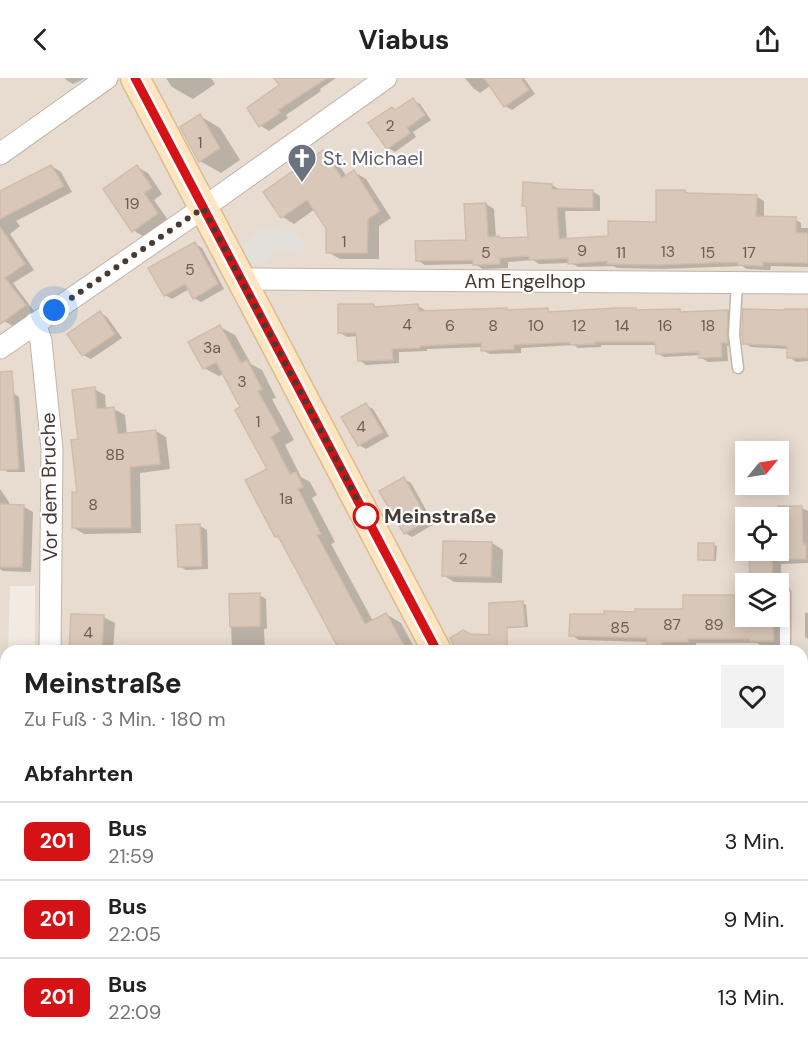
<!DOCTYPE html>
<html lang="de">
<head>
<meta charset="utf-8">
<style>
  :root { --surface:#fff; --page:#f2f2f2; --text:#222; --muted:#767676; --line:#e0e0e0 }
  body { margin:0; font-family:"DM Sans",sans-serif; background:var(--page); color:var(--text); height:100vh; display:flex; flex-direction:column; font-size:22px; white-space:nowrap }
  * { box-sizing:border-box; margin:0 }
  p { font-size:20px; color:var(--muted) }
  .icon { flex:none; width:33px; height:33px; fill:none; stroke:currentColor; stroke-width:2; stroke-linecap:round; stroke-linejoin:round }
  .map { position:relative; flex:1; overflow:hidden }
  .sheet { position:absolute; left:0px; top:567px; width:808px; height:402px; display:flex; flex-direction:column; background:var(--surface); border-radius:18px 18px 0 0; box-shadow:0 3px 15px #0003 }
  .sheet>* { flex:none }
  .badge { padding:0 12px; border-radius:9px; font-size:21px; line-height:39px }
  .needle { width:39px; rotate:60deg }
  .controls { position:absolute; left:735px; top:363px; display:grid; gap:12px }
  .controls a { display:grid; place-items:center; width:54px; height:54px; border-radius:0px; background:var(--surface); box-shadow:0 3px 15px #0003; font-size:30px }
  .you { position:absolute; width:30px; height:30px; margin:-15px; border:4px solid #fff; border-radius:50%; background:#1a73e8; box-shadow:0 0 0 9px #1a73e833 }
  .map>.badge { position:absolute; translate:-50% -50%; box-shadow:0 0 0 3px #fff }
  h2 { padding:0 24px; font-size:22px; line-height:54px }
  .round { display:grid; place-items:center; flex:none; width:63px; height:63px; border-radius:0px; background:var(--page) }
  .summary { display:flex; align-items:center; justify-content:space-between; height:102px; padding:0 24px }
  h1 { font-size:28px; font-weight:700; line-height:45px }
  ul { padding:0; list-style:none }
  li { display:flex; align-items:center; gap:18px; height:78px; padding:0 24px; border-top:2px solid var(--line) }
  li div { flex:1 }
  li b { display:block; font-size:22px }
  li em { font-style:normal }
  li .badge { min-width:66px; font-weight:700; text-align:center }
  header { display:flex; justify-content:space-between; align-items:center; height:78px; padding:0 24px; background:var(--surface); font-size:27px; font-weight:700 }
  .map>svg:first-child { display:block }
</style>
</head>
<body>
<header><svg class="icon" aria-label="back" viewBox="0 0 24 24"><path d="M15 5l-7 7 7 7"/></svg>Viabus<svg class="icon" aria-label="share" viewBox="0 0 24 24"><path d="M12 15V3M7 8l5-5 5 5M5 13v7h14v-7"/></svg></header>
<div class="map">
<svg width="808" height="969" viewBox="0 0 808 969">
  <rect width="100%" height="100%" fill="#f3ebe2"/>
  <path fill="#e8dcd0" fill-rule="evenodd" d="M0 0H808V862H802V573H35V508H10L8 573H6V645H0ZM746 374H778V406H746ZM746 440H778V472H746ZM746 506H778V538H746Z
    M803 938H808V969H278V963H802Z"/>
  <path fill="#e5ddd8" d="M803 862H808V938H803Z"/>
  <path fill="#d7eca6" d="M0 645H6V963H278V969H0Z"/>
  <path fill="#e3dfdb" d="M259 150 293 154 305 164 304 180 285 170 272 178 260 188 247 185 244 168Z"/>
  <path fill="#0003" d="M65 0H86L73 6 66 2Z
    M166 0H211L215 6 193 21 172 9Z
    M276 0H336L320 11 321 13 286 37 288 40 269 53 261 48 281 8Z
    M465 0H524L535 16 512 32 505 28 491 7 480 15 473 10Z
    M413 22 420 26 431 42 413 54 416 59 395 74 388 70 392 30 397 33Z
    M200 38 220 50 240 82 221 95 200 83Z
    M323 74 335 81 347 99 354 94 366 101 391 140 379 148V181H340L328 174V150L315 131 294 146 283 139Z
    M51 88 61 94 72 114 16 143 20 148 10 156 34 192 13 205 34 233 13 248 4 243 0 237V117Z
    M137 89 148 95 162 116 154 122 168 142 144 159 133 152Z
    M552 107 560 112 592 113 600 118V133H565L567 162 609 160 657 146 685 113 690 116 756 118 764 123V139L793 140 801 145V150H808V189L771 188 770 192 747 191 742 188 663 191 617 190 613 188 578 189 570 185 539 186 533 182 508 184V190L483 191 474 186 425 187 417 182 468 164 486 126 494 131 496 160 502 162 530 161 528 129 523 127Z
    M195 166 202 170 224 211 201 224 194 220 189 211 172 221 165 217Z
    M374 227 378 230 418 228 425 232V234L507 231 511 234 548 232 553 235 679 232 685 236 728 233 735 238 734 269 727 268 728 283 708 284 700 279V277L664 279 657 275V267H601V269L578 270 574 267 521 270V275L490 276 482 272V269L427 271V273L399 274V285L366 287 359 282 358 258 347 259 340 255Z
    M808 232V283L796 284 789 279 788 271 751 269 744 265Z
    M100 235 107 239 122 260 91 281 83 277 69 256Z
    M220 249 235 257 251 286 262 292 276 320 272 321 294 362 285 367 301 399 310 404 317 417 312 420 335 464 331 466 373 543 386 536 401 545 416 573H342L281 462 276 458 269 391 242 330 224 296 219 298 204 290Z
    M94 311 105 317 106 332 114 331 125 337 127 357 156 353 166 359 170 391 140 395 141 455 84 456 74 450 79 416 80 363Z
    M13 315 19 319 25 394H8L2 391 0 368V316Z
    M366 327 373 331 389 358 366 371 359 367Z
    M404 401 411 405 434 446 412 459 405 455Z
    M0 411 9 424V428L24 429 33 434 31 494 3 493 0 491Z
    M750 430H802L808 433V485L781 486 782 567H760L757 565H696V568H670V573H648V564L579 562 571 557 605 537 685 533 684 519 746 518V538H778V506H751V472H778V440H750Z
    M200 448 207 452 208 491 186 492 179 488Z
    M492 465 503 472 502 505 454 504 443 497Z
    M714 467 717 468 716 483H703L700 481Z
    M259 517 266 521 267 551H264L265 573H232L230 518Z
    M523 525 526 527 528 549 494 551Z
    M805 535H808V561L805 559Z
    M103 539 115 545 113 573H71Z
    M802 693H808V725H803L804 767H802Z
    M802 773 804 813H808V833H802Z
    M802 834 803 875H808V936H802Z
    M357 963H431V969H358Z
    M455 963H633V969H455Z
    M671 963H701V969H671Z
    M747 963H783L784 969H747Z"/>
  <path fill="#d9c8b9" stroke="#d1bca9" stroke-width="1.5" d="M274 0H327L278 32 280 35 259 49 247 30 279 7Z
    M484 0H521L529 12 504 29Z
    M413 20 425 37 407 50 410 55 387 71 368 45 392 29 395 32Z
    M200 36 220 70 199 84 180 49Z
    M323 72 342 100 354 92 380 133 368 141 367 175H326V150L307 122 281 140 263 114Z
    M51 87 64 108 0 141V113Z
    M137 87 152 110 144 115 158 135 132 154 103 111Z
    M523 104 552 106V111L593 112V130L557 129 559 161 608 158V143L656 144V112H685V115L757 117 756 138 796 139V155H808V185L763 184V188L738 187V184L654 187 607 186V183L568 186V180L529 182V178L500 180V186L473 187V182L416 183 415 163 466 162 464 126 486 125 488 159 499 158V160L528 159 526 128H522Z
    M0 149 25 186 5 200 26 227 0 246Z
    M195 164 218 206 193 221 185 206 164 218 148 190Z
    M338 226H374V229L418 226 419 233 507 230V232L548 230V234L617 230H636V232L680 231V234L728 232 727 256 728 265H721L722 279 699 280V274L656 276 655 264H595V266L570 267V264L514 267V271L481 273V265L420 268V270L392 271 393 282 358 283 356 255H338Z
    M743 231 785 232V231H808V280H787V268L743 266 742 256Z
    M100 233 115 256 82 278 67 256Z
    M220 247 241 285 247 282 262 311 258 313 280 353 271 359 290 396 296 394 303 409 298 411 321 456 317 457 365 546 386 535 407 573H340L278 458 275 459 245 402 267 391 235 332 240 329 216 284 203 291 188 264Z
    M12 293 19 391 0 392V294Z
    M95 309 97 331 114 329 118 356 156 352 160 386 130 389 131 450H72V414H77L71 362 78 361 72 312Z
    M366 325 383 354 358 368 341 339Z
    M404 399 428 442 404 456 379 413Z
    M0 426 24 427 22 489H0Z
    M778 428H802L803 466H806V481H778Z
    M200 446 202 488 178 489 176 447Z
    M443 463 492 464 491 499 442 498Z
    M698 465H714V482H698Z
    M749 472H772L773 506H750Z
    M260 515V548L230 549 229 516Z
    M683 517H735L736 538H773L774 563H750V561H688V564H662L661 573H646L647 560 569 558 570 536H604V533L635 534V531H683Z
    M523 523 525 548 507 549V573H456L450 560 463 552 470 556 489 557V525Z
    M71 536 104 537 102 573H69Z"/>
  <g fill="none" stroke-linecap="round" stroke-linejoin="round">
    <g stroke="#c2b5a7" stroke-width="13">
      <path id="lane" d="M737 205 734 256 738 290
        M785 515V573"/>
    </g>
    <g stroke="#c2b5a7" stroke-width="23">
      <path id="street" d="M0 76 107 0
        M241 201 808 205
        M35 245 41 263 52 371 50 573
        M0 270 203 130 386 0
        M293 969V963"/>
    </g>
    <g stroke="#dabc8f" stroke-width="31">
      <path id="secondary" d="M135 0 437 573
        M802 624H808
        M0 625 6 624"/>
    </g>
    <use href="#lane" stroke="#fff" stroke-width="10"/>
    <use href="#street" stroke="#fff" stroke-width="21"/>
    <use href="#secondary" stroke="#ffe6c0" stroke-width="28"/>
  </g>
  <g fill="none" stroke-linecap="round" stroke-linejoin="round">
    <g stroke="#fff" stroke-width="14">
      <path id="line" d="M135 0 437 573"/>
    </g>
    <use href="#line" stroke="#d51317" stroke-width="9"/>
    <path stroke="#453b32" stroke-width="6" stroke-dasharray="0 10.8" d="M54 232 203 130 366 438"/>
  </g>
  <defs>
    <g id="church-pin" transform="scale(1.5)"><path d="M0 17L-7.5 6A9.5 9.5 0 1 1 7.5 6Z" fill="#6b7280" stroke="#fff"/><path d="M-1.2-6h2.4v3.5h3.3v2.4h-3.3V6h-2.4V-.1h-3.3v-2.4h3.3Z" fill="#fff"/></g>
  </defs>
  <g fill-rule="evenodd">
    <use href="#church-pin" x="302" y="80"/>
  </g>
  <circle fill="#fff" stroke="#d51317" stroke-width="3" cx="366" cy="438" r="12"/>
  <g text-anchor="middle" stroke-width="4.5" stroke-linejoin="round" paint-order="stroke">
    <g font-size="16" fill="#6a5e54">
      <text x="390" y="53">2</text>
      <text x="200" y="70">1</text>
      <text x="132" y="131">19</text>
      <text x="344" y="169">1</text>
      <text x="582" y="178">9</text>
      <text x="668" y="179">13</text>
      <text x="486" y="180">5</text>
      <text x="621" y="180">11</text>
      <text x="708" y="180">15</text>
      <text x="749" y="180">17</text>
      <text x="190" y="197">5</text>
      <text x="407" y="252">4</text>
      <text x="450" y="253">6</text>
      <text x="493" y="253">8</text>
      <text x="536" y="253">10</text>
      <text x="579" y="253">12</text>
      <text x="622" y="253">14</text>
      <text x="665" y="253">16</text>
      <text x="708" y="253">18</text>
      <text x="212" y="275">3a</text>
      <text x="242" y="309">3</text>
      <text x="258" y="349">1</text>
      <text x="361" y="354">4</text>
      <text x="115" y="382">8B</text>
      <text x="286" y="426">1a</text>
      <text x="93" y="432">8</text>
      <text x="463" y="486">2</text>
      <text x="672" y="552">87</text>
      <text x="714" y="552">89</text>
      <text x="620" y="555">85</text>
      <text x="88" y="560">4</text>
    </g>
    <g font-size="20" fill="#5b616d" stroke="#fff" text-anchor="start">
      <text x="323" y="87">St. Michael</text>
    </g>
    <g font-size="20" fill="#453b32" stroke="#fff">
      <text x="525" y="210">Am Engelhop</text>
      <text transform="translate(49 409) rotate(-91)" y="7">Vor dem Bruche</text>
    </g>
    <g font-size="20" font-weight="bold" fill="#453b32" stroke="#fff" text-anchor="start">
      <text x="384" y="445">Meinstraße</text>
    </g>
  </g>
</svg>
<div class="controls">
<a><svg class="needle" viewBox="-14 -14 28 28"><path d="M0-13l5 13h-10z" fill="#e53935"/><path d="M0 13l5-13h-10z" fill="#767676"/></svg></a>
<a><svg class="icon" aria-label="locate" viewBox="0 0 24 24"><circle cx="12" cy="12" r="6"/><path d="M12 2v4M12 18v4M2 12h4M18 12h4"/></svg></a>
<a><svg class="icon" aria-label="layers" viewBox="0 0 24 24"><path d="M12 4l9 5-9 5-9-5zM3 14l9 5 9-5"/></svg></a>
</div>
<div class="you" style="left:54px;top:232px"></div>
<section class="sheet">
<div class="summary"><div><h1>Meinstraße</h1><p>Zu Fuß · 3 Min. · 180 m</p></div><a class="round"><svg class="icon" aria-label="heart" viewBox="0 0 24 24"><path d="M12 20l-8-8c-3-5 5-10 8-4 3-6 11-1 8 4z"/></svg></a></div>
<h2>Abfahrten</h2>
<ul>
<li><span class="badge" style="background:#d51317;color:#fff">201</span><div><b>Bus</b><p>21:59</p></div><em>3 Min.</em></li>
<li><span class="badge" style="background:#d51317;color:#fff">201</span><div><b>Bus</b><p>22:05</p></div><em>9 Min.</em></li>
<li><span class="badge" style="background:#d51317;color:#fff">201</span><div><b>Bus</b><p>22:09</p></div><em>13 Min.</em></li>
</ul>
</section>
</div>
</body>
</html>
